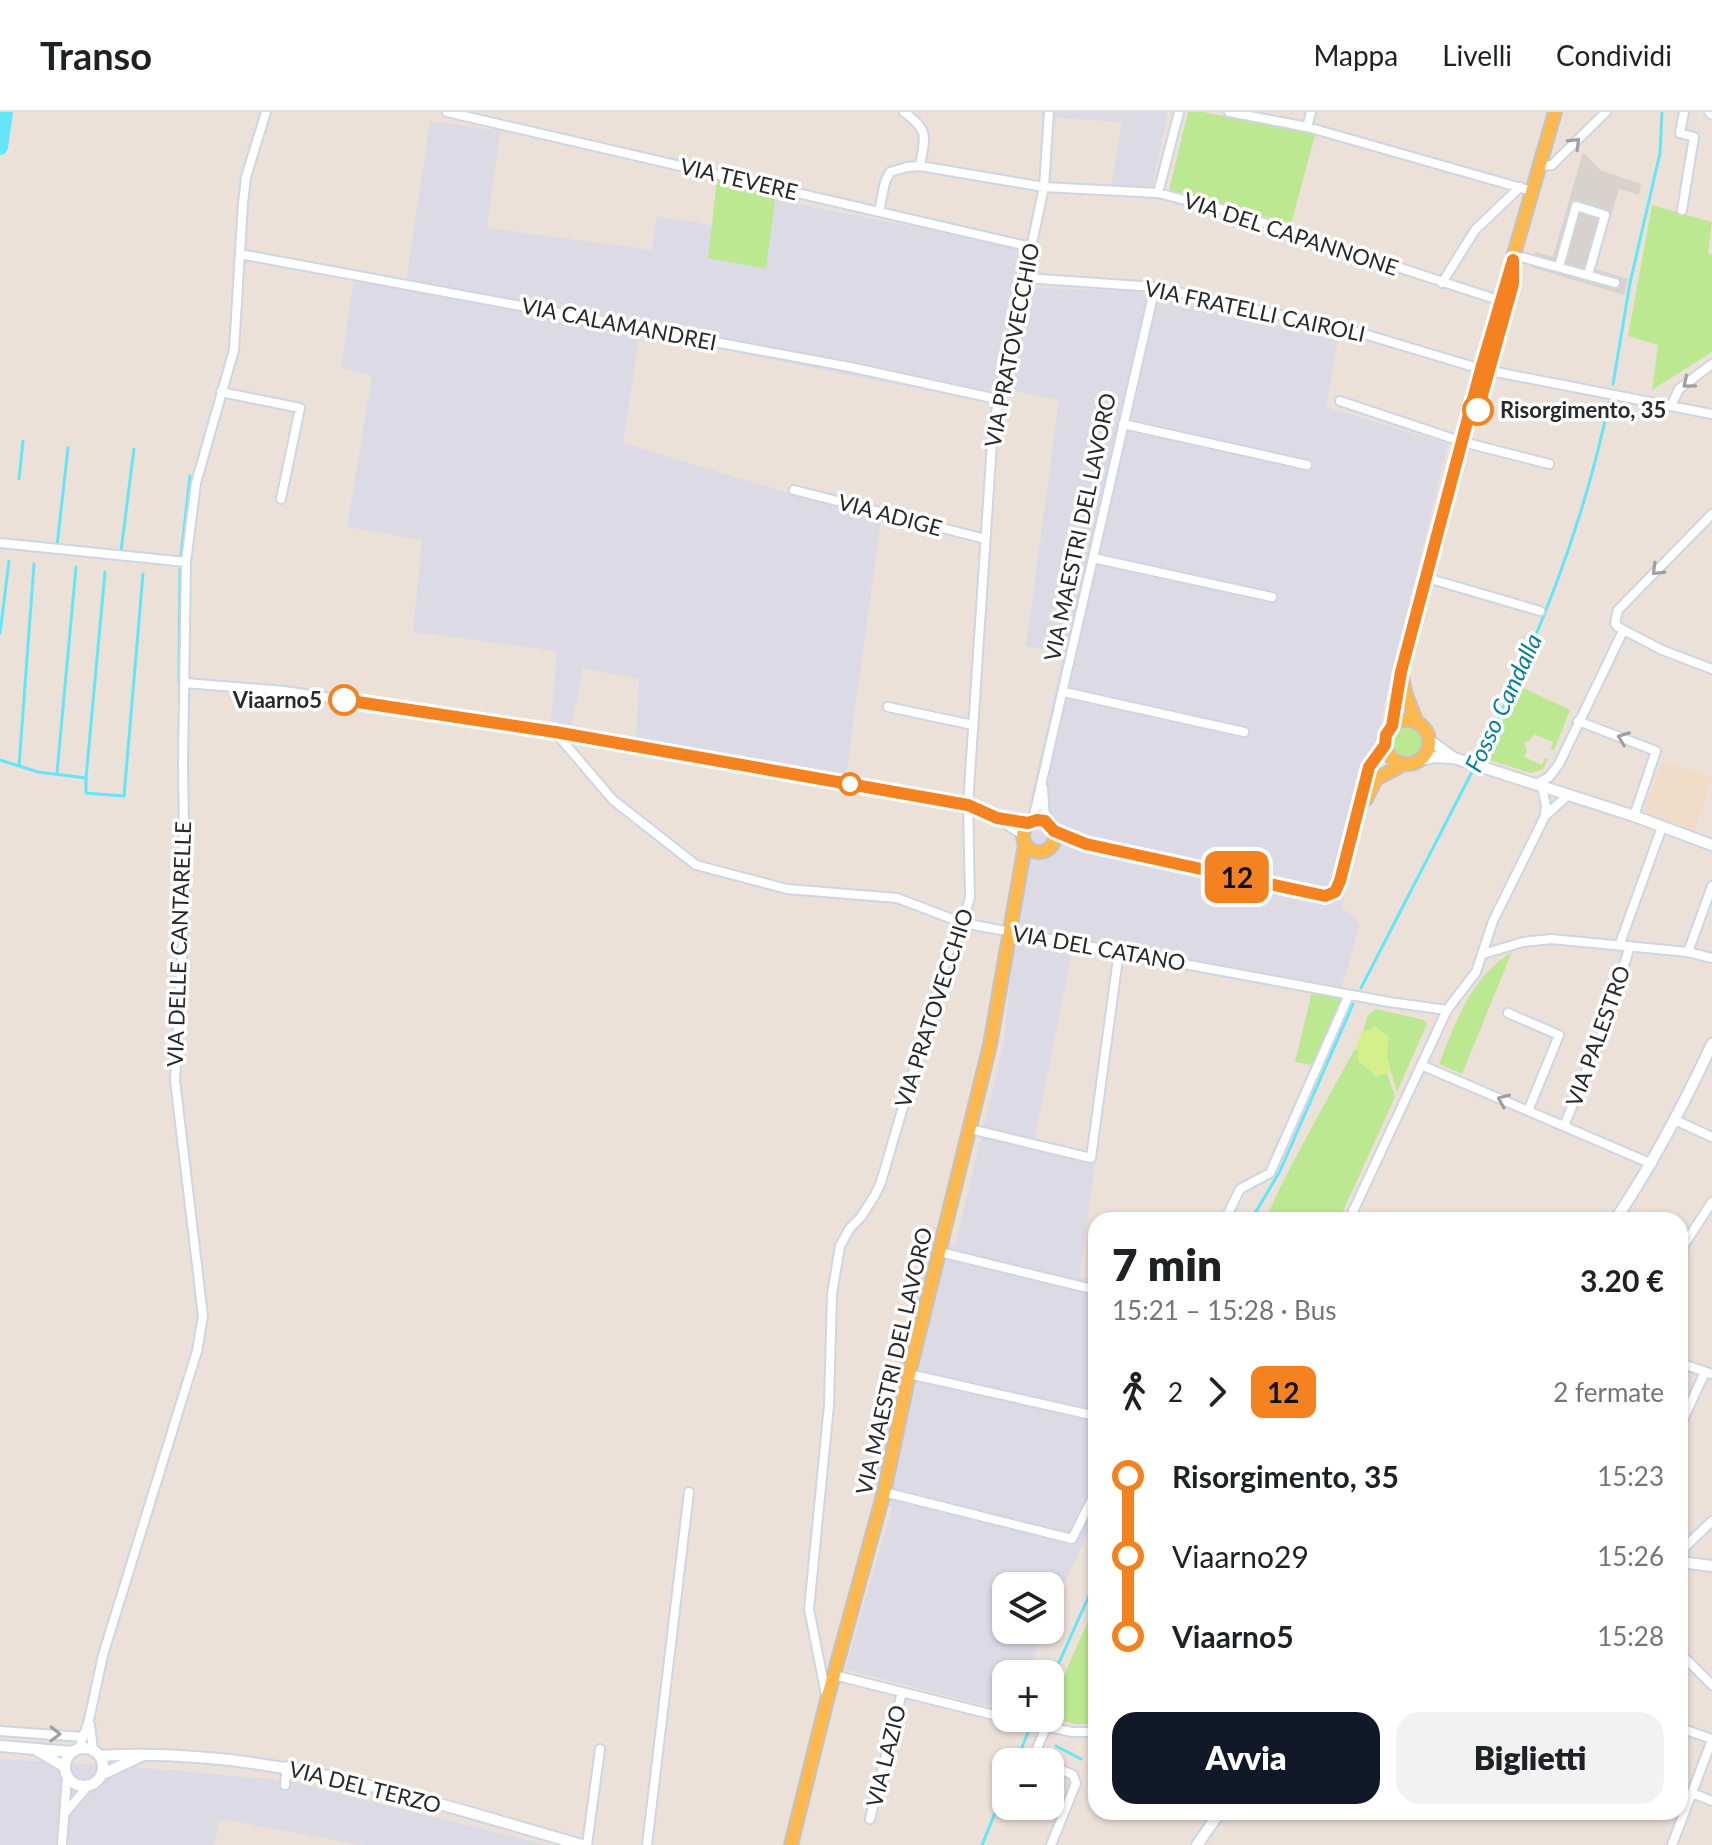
<!DOCTYPE html>
<html lang="it">
<head>
<meta charset="utf-8">
<style>
  :root { --surface:#fff; --page:#f2f2f2; --text:#202124; --muted:#757577; --line:#e0e0e0; --accent:#111827 }
  body { margin:0; font-family:Lato,sans-serif; background:var(--page); color:var(--text); height:100vh; display:flex; flex-direction:column; font-size:30px; white-space:nowrap }
  * { box-sizing:border-box; margin:0 }
  p { font-size:26px; color:var(--muted) }
  .icon { flex:none; width:44px; height:44px; fill:none; stroke:currentColor; stroke-width:2; stroke-linecap:round; stroke-linejoin:round }
  .map { position:relative; flex:1; overflow:hidden }
  .details { position:absolute; left:1088px; top:1100px; width:600px; height:608px; display:flex; flex-direction:column; background:var(--surface); border-radius:24px; box-shadow:0 2px 6px #0004 }
  .details>* { flex:none }
  .badge { padding:0 16px; border-radius:12px; font-size:28px; line-height:52px }
  .tools { position:absolute; left:992px; top:1460px; display:grid; gap:16px }
  .tools a { display:grid; place-items:center; width:72px; height:72px; border-radius:16px; background:var(--surface); box-shadow:0 2px 6px #0004; font-size:40px }
  .map>.badge { position:absolute; translate:-50% -50%; box-shadow:0 0 0 4px #fff }
  .legs { display:flex; align-items:center; gap:12px; height:88px; padding:0 24px; font-size:26px }
  .legs p { margin-inline-start:auto }
  .head { display:flex; align-items:center; justify-content:space-between; height:136px; padding:0 24px }
  h1 { font-size:44px; font-weight:800; line-height:60px }
  .primary-button { display:flex; gap:16px; margin-top:auto; padding:16px 24px }
  .primary-button a { flex:1; height:92px; border-radius:24px; background:var(--accent); color:#fff; font-size:32px; font-weight:800; line-height:92px; text-align:center }
  .primary-button a+a { background:var(--page); color:var(--text) }
  ul { padding:0 24px; list-style:none }
  li { display:flex; align-items:center; gap:28px; height:80px; font-size:30px }
  li i { display:grid; place-items:center; width:12px; height:100%; margin:0 10px; background:currentColor }
  li i::after { content:''; width:20px; height:20px; margin:-10px; border:6px solid; border-radius:50%; background:var(--surface) }
  li p { margin-inline-start:auto }
  li:first-child i { background:linear-gradient(#0000 50%,currentColor 0) }
  li:last-child i { background:linear-gradient(currentColor 50%,#0000 0) }
  header { display:flex; align-items:center; gap:48px; box-sizing:border-box; height:112px; padding:0 40px; background:var(--surface); border-bottom:2px solid var(--line) }
  header strong { font-size:38px }
  nav { display:flex; gap:44px; margin-inline-start:auto; font-size:28px }
  .map>svg:first-child { display:block }
</style>
</head>
<body>
<header>
<strong>Transo</strong>
<nav><a>Mappa</a><a>Livelli</a><a>Condividi</a></nav>
</header>
<div class="map">
<svg width="1712" height="1733" viewBox="0 0 1712 1733">
  <rect width="100%" height="100%" fill="#ece1d9"/>
  <path fill="#dcdae4" d="M1042 0H1168L1152 74 1111 75 1122 10 1041 5Z
    M430 9 500 19 487 116 652 138 657 104 746 119 771 87 977 127 1019 138 1016 175 1133 179 1338 228 1326 295 1448 332 1384 595 1342 795 1360 812 1339 886 1073 835 1035 1026 1096 1042 1080 1165 1096 1169V1404L1050 1501V1474H1006V1518H1042L1029 1562H1006V1597L1002 1598 845 1557 892 1396 870 1378 927 1127 955 1133 1004 930 1024 717 1064 541 1026 534 1059 288 1008 278 985 290 640 221 623 331 881 409 846 663 636 627 639 567 583 556 572 613 551 609 557 539 413 520 422 428 347 415 372 264 341 255 353 170 405 177Z
    M0 1647 135 1655 289 1669 546 1733H362L220 1707 214 1733H0Z"/>
  <path fill="#f0dcc7" d="M1662 650 1712 665 1695 718 1644 700Z"/>
  <path fill="#bce891" d="M1188 0H1203L1309 20 1315 23 1291 112 1169 78Z
    M717 68 776 81 766 157 708 146Z
    M1652 93 1712 110 1708 141 1712 143V240L1652 278 1658 233 1628 224Z
    M1519 574 1570 598 1554 639 1551 637 1553 630 1534 622 1530 628 1524 631 1527 638 1524 645 1542 653 1545 646 1548 647 1543 657 1531 661 1486 647Z
    M1393 630a14 14 0 1 1 28 0a14 14 0 1 1-28 0Z
    M1512 840 1462 962 1439 952C1455 911 1472 864 1512 840Z
    M1312 880 1341 886 1342 890 1314 953 1295 950Z
    M1376 897 1424 908 1427 912 1397 980 1387 946 1388 924 1363 918 1368 903Z
    M1354 938 1358 939 1375 964 1387 961 1395 985 1339 1108H1265C1291 1050 1324 994 1354 938Z
    M1096 1491V1612H1076L1050 1606V1595Z"/>
  <path fill="#d5f08b" d="M1375 914 1388 924 1387 946 1391 960 1376 964 1358 949V939L1354 938 1363 918 1369 919Z"/>
  <path fill="#d8d2cc" d="M1583 40 1600 58 1641 72 1639 83 1619 77 1595 157 1628 167 1624 183 1531 155 1535 140 1553 145Z"/>
  <g fill="none" stroke-linecap="round" stroke-linejoin="round">
    <path stroke="#63e7f8" stroke-width="3" d="M1613 272 1630 171 1660 41 1662 0
      M19 367 23 329
      M57 434 68 336
      M121 439 134 337
      M181 444 190 364
      M0 521 9 449
      M179 570 180 457
      M0 648 38 660 86 666V681L124 684 143 462
      M1477 649C1536 535 1583 417 1609 290
      M19 654 34 452
      M57 661 76 455
      M86 666 105 460
      M1361 876 1474 656
      M1251 1108 1280 1059 1353 892
      M1050 1571 1096 1468
      M1056 1634 1081 1647
      M1016 1650 1029 1618
      M982 1733 1006 1674"/>
    <path stroke="#63e7f8" stroke-width="16" d="M0 35 5 0"/>
    <g stroke="#ced5e3" stroke-width="12">
      <path id="minor" d="M447 0 1031 135
        M904 0C930 19 925 24 920 54
        M1229 0 1307 15 1532 79
        M1709 0 1712 3
        M1307 15 1311 0
        M1540 54 1552 53 1606 0
        M1158 81 1179 0
        M1682 98 1694 25 1680 21 1684 0
        M879 100 885 70 890 60 907 55 920 54 1044 75 1158 81 1224 98 1501 189
        M240 142 850 255 997 287
        M1514 143 1615 171
        M1559 155 1576 94 1605 103 1588 163
        M1025 166 1155 175 1364 222 1481 257
        M1442 171 1475 118 1520 75
        M1491 259 1712 302
        M221 280 300 296 281 387
        M1340 289 1463 330 1549 352
        M1671 294 1679 277 1712 252
        M1123 312 1307 353
        M794 378 985 427
        M1712 402 1618 498 1615 511 1618 515 1662 538 1712 557
        M0 431 186 450
        M1093 446 1272 485
        M1427 466 1540 499
        M185 571 284 579 555 620 968 693 997 706 1022 723
        M1064 580 1244 620
        M888 595 973 613
        M1578 609 1656 639 1634 704
        M555 620 613 688 696 753 787 777 897 786 963 811 1389 890 1447 898
        M1540 670 1549 665 1559 652 1623 519
        M1542 675 1546 694 1545 703
        M1043 676 1045 709
        M998 707 1028 711
        M1033 708 1155 175
        M1619 834 1662 715
        M1688 840 1712 774
        M1483 842 1523 830 1551 827 1688 840 1712 846
        M1508 901 1559 923 1528 999
        M1421 953 1652 1052
        M1677 1009 1712 1025
        M1564 1014 1606 911 1630 834
        M970 1017 1091 1046 1119 839
        M1225 1108 1240 1077 1270 1061 1349 883
        M1349 1108 1447 898 1476 860 1493 809 1545 704 1567 684
        M1680 1139 1712 1090
        M940 1140 1096 1178
        M1680 1251 1712 1262
        M909 1262 1096 1304
        M1680 1314 1705 1260
        M884 1380 1072 1427 1096 1379
        M1680 1450 1684 1436 1712 1409
        M1680 1541 1712 1573
        M834 1563 1006 1606
        M826 1583 809 1497 829 1293 832 1182 840 1134 850 1116 861 1105 875 1083 881 1070 949 838 963 811 970 785 968 693 993 315 1044 75 1049 0
        M1008 1606 1072 1620H1096
        M90 1613 93 1638
        M1680 1616 1712 1627
        M0 1619 83 1625
        M79 1637 89 1608 103 1543 197 1239 203 1204 175 968 185 793 183 651 186 450 196 371 234 238 243 91 246 65 266 0
        M1041 1650 1037 1647 1036 1639 1046 1615
        M1050 1653 1073 1663 1076 1671 1051 1733
        M285 1673 287 1654
        M1692 1681 1712 1689
        M66 1700 87 1675
        M870 1707 902 1580
        M62 1733 67 1665
        M587 1733 600 1637
        M647 1733 689 1380
        M1672 1733 1712 1628"/>
    </g>
    <g stroke="#ced5e3" stroke-width="14">
      <path id="tertiary" d="M1429 628 1454 646 1634 704 1712 733
        M1420 648 1435 645 1452 646
        M1615 1108C1653 1052 1683 994 1712 932
        M1680 1450 1712 1454
        M0 1634 72 1640
        M65 1655a19 19 0 1 1 38 0a19 19 0 1 1-38 0Z
        M38 1639 65 1655
        M100 1644C267 1634 424 1688 582 1733
        M103 1662 141 1644
        M1197 1733 1220 1700"/>
    </g>
    <g stroke="#c3c3c3" stroke-width="16">
      <path id="primary" d="M1478 298 1507 196
        M1402 565 1406 583 1417 611
        M1385 630a22 22 0 1 1 44 0a22 22 0 1 1-44 0Z
        M1392 614 1401 560 1481 257 1555 0
        M1366 687 1376 667 1404 652
        M1023 724a16 16 0 1 1 32 0a16 16 0 1 1-32 0Z
        M1054 719 1086 732 1325 784 1335 780 1340 769 1369 655 1385 633
        M791 1733 827 1588 884 1380 909 1262 990 933 1025 733"/>
    </g>
    <use href="#minor" stroke="#fff" stroke-width="8"/>
    <use href="#tertiary" stroke="#fff" stroke-width="10"/>
    <use href="#primary" stroke="#fbb84f" stroke-width="12"/>
  </g>
  <defs><path id="oneway-chevron" d="M-2-3.5L2.5 0L-2 3.5" fill="none" stroke-width="1.6" stroke-linecap="round" stroke-linejoin="round" transform="scale(2)"/></defs>
  <g stroke="#9f9f9f">
    <use href="#oneway-chevron" transform="translate(1575 31) rotate(-45)"/>
    <use href="#oneway-chevron" transform="translate(1688 271) rotate(140)"/>
    <use href="#oneway-chevron" transform="translate(1657 458) rotate(135)"/>
    <use href="#oneway-chevron" transform="translate(1623 626) rotate(-159)"/>
    <use href="#oneway-chevron" transform="translate(1503 988) rotate(-157)"/>
    <use href="#oneway-chevron" transform="translate(55 1622) rotate(1)"/>
  </g>
  <g fill="none" stroke-linecap="round" stroke-linejoin="round">
    <g stroke="#fff" stroke-width="18">
      <path id="line-1" d="M344 588 555 620 968 693 997 706 1028 711 1037 708 1045 709 1054 719 1086 732 1325 784 1335 780 1340 769 1369 655 1385 633 1386 623 1392 614 1401 560 1481 257 1513 148V172L1478 298"/>
    </g>
    <use href="#line-1" stroke="#f58220" stroke-width="12"/>
  </g>
  <g fill="#fff" stroke="#f58220" stroke-width="4">
    <circle cx="1478" cy="298" r="14"/>
    <circle cx="344" cy="588" r="14"/>
    <circle cx="850" cy="672" r="10"/>
  </g>
  <g text-anchor="middle" stroke-width="7" stroke-linejoin="round" paint-order="stroke">
    <g font-size="22" fill="#292929" stroke="#fff">
      <text transform="translate(739 67) rotate(13)" y="8">VIA TEVERE</text>
      <text transform="translate(1291 122) rotate(18)" y="8">VIA DEL CAPANNONE</text>
      <text transform="translate(1255 199) rotate(12)" y="8">VIA FRATELLI CAIROLI</text>
      <text transform="translate(619 212) rotate(11)" y="8">VIA CALAMANDREI</text>
      <text transform="translate(1012 233) rotate(-79)" y="8">VIA PRATOVECCHIO</text>
      <text transform="translate(890 403) rotate(15)" y="8">VIA ADIGE</text>
      <text transform="translate(1080 415) rotate(-78)" y="8">VIA MAESTRI DEL LAVORO</text>
      <text transform="translate(179 832) rotate(-88)" y="8">VIA DELLE CANTARELLE</text>
      <text transform="translate(1099 836) rotate(10)" y="8">VIA DEL CATANO</text>
      <text transform="translate(934 896) rotate(-72)" y="8">VIA PRATOVECCHIO</text>
      <text transform="translate(1598 924) rotate(-70)" y="8">VIA PALESTRO</text>
      <text transform="translate(894 1249) rotate(-77)" y="8">VIA MAESTRI DEL LAVORO</text>
      <text transform="translate(886 1644) rotate(-76)" y="8">VIA LAZIO</text>
      <text transform="translate(365 1675) rotate(14)" y="8">VIA DEL TERZO</text>
    </g>
    <g font-size="22" font-weight="bold" fill="#292929" stroke="#fff" text-anchor="start">
      <text x="1500" y="306">Risorgimento, 35</text>
      <text x="322" y="596" text-anchor="end">Viaarno5</text>
    </g>
    <g font-size="24" font-style="italic" fill="#047e9b" stroke="#fff">
      <text transform="translate(1504 591) rotate(-65)" y="8">Fosso Candalla</text>
    </g>
  </g>
</svg>
<div class="tools">
<a><svg class="icon" aria-label="layers" viewBox="0 0 24 24"><path d="M12 4l9 5-9 5-9-5zM3 14l9 5 9-5"/></svg></a>
<a>+</a>
<a>−</a>
</div>
<b class="badge" style="left:1237px;top:765px;background:#f58220;color:#111">12</b>
<section class="details">
<div class="head"><div><h1>7 min</h1><p>15:21 – 15:28 · Bus</p></div><b>3.20 €</b></div>
<div class="legs"><svg class="icon" aria-label="walk" viewBox="0 0 24 24"><circle cx="13" cy="4" r="2"/><path d="M13 8l-2 6 4 7M11 14l-3 7M7 12l3-4h3l4 4"/></svg>2<svg class="icon" aria-label="forward" viewBox="0 0 24 24"><path d="M9 5l7 7-7 7"/></svg><b class="badge" style="background:#f58220;color:#111">12</b><p>2 fermate</p></div>
<ul>
<li><i style="color:#f58220"></i><b>Risorgimento, 35</b><p>15:23</p></li>
<li><i style="color:#f58220"></i><span>Viaarno29</span><p>15:26</p></li>
<li><i style="color:#f58220"></i><b>Viaarno5</b><p>15:28</p></li>
</ul>
<div class="primary-button"><a>Avvia</a><a>Biglietti</a></div>
</section>
</div>
</body>
</html>
